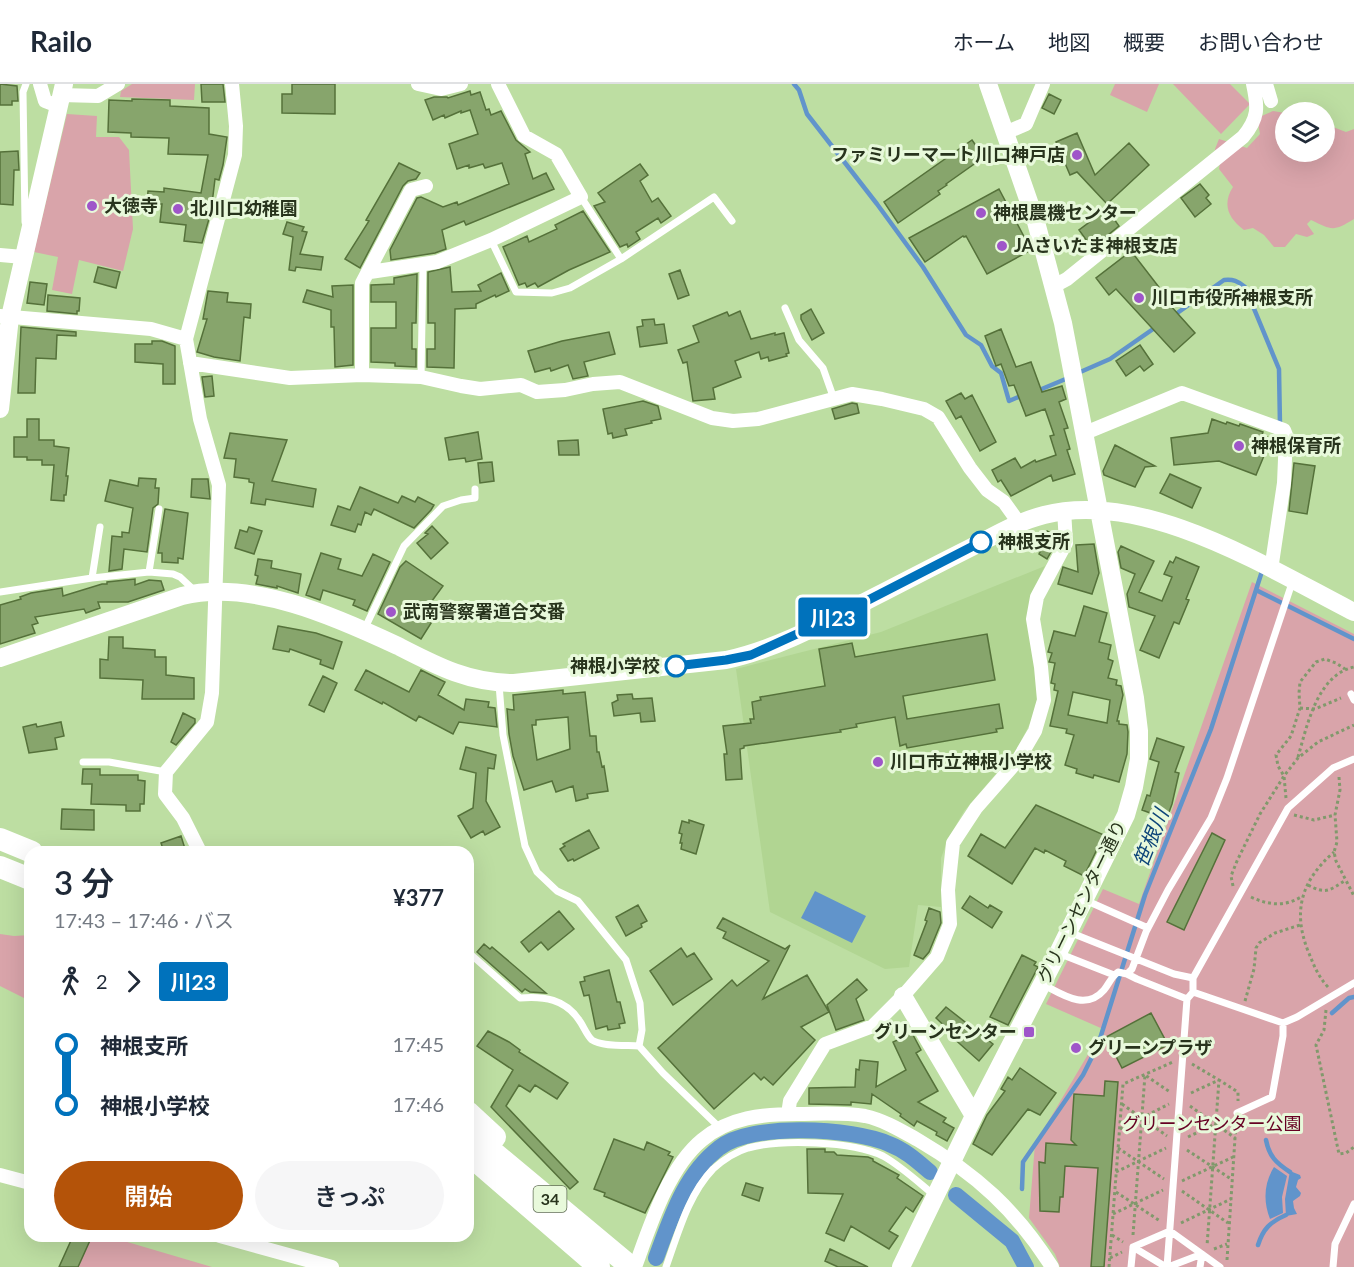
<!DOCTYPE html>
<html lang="ja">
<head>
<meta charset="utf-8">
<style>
  :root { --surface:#fff; --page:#f6f6f7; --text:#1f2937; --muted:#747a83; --line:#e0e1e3; --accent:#b45309 }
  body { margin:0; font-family:Lato,"Noto Sans JP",sans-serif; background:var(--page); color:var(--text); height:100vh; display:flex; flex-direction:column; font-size:22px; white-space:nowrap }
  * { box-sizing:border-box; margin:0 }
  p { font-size:20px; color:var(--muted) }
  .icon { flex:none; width:33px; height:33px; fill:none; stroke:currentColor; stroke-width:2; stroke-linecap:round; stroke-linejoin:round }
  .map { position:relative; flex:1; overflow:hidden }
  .sheet { position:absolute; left:24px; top:762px; width:450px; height:396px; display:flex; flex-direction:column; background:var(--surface); border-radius:18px; box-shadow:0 6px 24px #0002 }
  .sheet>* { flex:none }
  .badge { padding:0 12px; border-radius:4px; font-size:21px; line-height:39px }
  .fabs { position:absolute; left:1275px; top:18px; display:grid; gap:12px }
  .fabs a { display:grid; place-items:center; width:60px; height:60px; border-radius:50%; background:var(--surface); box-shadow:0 6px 24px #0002; font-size:30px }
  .map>.badge { position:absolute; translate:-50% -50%; box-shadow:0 0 0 3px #fff }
  .legs { display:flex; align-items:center; gap:9px; height:66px; padding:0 30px; font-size:20px }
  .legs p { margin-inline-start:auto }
  .overview { display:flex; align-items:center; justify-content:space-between; height:102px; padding:0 30px }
  h1 { font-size:33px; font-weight:600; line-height:45px }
  .cta { display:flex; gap:12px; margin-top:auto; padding:12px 30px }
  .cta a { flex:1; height:69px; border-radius:36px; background:var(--accent); color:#fff; font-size:24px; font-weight:600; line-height:69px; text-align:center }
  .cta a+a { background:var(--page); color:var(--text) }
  ul { padding:0 30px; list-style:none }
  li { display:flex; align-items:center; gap:21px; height:60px; font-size:22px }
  li i { display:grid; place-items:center; width:9px; height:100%; margin:0 8px; background:currentColor }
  li i::after { content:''; width:15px; height:15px; margin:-8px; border:4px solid; border-radius:50%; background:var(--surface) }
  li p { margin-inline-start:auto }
  li:first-child i { background:linear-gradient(#0000 50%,currentColor 0) }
  li:last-child i { background:linear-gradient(currentColor 50%,#0000 0) }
  header { display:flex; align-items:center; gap:36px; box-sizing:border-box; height:84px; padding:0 30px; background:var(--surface); border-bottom:2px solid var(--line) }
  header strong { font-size:28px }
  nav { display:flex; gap:33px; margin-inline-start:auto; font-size:21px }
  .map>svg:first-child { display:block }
</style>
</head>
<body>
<header>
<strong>Railo</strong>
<nav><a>ホーム</a><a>地図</a><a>概要</a><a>お問い合わせ</a></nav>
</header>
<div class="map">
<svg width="1354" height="1183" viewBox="0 0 1354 1183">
  <rect width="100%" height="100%" fill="#bddea2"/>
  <path fill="#b1d592" d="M1045 482 1032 508 1027 534 1037 586 1039 602 1037 625 1017 665 964 727 948 755 941 774V823L918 821 909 883 885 885 770 828 736 585 881 548Z"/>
  <path fill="#d9a4aa" d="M132 0H195L194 16 120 13 121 7Z
    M1115 0H1159L1147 28 1110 11Z
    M1173 0H1230L1250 20 1221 50Z
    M1273 27 1285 29 1286 68H1324L1325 40 1346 48 1354 45V135C1333 148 1332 146 1311 136L1307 140 1314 150 1307 153 1296 150 1285 163H1274L1264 151 1253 144 1244 146C1228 134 1222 120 1233 103L1219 85 1220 79 1215 65 1219 55 1247 64 1260 50 1257 34Z
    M67 30 97 32 96 53H119L129 66 133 145 123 187 79 176 72 210 52 206 58 173 34 168Z
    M1252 498 1354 550V1183H1060L1055 1170 1029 1134 1035 1060 1103 945 1046 920 1103 805 1139 820Z
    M0 850 14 852 30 851V917L0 902Z
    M92 1152H107L212 1183H78Z"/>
  <path fill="#6194cb" d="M815 807 866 832 852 859 801 834Z
    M1274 1083 1287 1092 1282 1113 1283 1129 1270 1135C1263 1117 1264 1099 1274 1083Z
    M1290 1087 1300 1091 1301 1094 1298 1096 1296 1103 1301 1109 1300 1112 1293 1117 1294 1124 1297 1130 1286 1132 1285 1115Z"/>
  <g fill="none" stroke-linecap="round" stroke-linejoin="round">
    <path stroke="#6194cb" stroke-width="4.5" d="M794 0 799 6 807 30 877 120 923 183 966 251 981 261 992 282 1001 289 1009 317 1023 311
      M1173 232 1224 196C1233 195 1238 197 1245 203L1279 285 1280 342
      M1078 289 1110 275 1156 243
      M1037 307 1068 294
      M1256 506 1263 484
      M1332 929 1349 914 1354 913
      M1266 1056C1269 1072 1276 1079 1290 1088
      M1022 1105 1023 1078 1083 991 1098 961 1145 811 1211 645 1256 506 1354 555
      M1258 1161C1263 1145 1270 1138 1286 1131"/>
    <path stroke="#6194cb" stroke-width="16" d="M956 1111 1012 1157 1026 1183
      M656 1174C671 1134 684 1091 719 1064 751 1038 853 1044 889 1060 905 1066 917 1077 930 1088"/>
  </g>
  <path fill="#87a56c" stroke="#55713a" stroke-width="1.5" fill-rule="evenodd" d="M0 0 17 2 18 17H12V21H0Z
    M201 0H223L225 18H202Z
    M292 0H335V30L282 29V10H292Z
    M470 7 471 11 480 8 486 26 489 25 491 31 501 27 516 56 530 68 525 70 533 95 546 89 554 105 466 141 464 137 442 146 446 165 435 169 391 176 390 166 417 114 421 113 443 123 457 118 458 121 509 100 502 79 485 84 483 80 469 84V81L457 85 449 60 478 50 470 26 461 29V27L445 34 444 31 433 36 425 16 434 13H447L448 14Z
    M1049 10 1061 16 1054 30 1042 24Z
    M132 15 170 16V22L209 24V50L227 53 223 81 219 96 215 95 211 128 202 159 184 157 186 141 160 138 162 120H147L148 107 164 108V104L201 109 208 71 168 70 169 54 131 53V49L108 48 109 16 132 17Z
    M1077 49 1095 91 1129 59 1149 81 1107 120 1077 88 1070 91 1056 58Z
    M972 56 984 73 946 100 947 101 938 107 940 110 898 139 884 118Z
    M18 67 19 86H14L13 121 0 120V68Z
    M399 79 420 89 416 95 408 97 403 102 360 184 345 175 369 137 366 136Z
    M640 80 648 91 640 97 652 118 658 114 671 132 661 139 658 134 636 148 640 155 628 163 627 160 620 163 594 122 605 118 598 109Z
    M1200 100 1209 111 1206 114 1211 120 1195 133 1181 114Z
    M999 105 1031 166 987 190 966 152 964 153 963 152 925 178 909 154Z
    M1107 125 1119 142 1092 164 1079 146Z
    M583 127 610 168 569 186 538 203 535 199 527 203 525 199 519 201 503 163 527 152 529 158 557 145 555 141Z
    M287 138 304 143 302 147 307 148 300 170 323 173 321 186 296 183 295 187 289 186 293 153 283 150Z
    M1131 167 1172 220 1170 221 1195 249 1174 268 1116 205 1109 211 1096 194Z
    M98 183 120 188 116 204 94 198Z
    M450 183 452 208 481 207 478 201 501 189 509 207 496 213 495 211 476 220V224L455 225 454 284 427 283V265H435V239H428V188Z
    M680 186 689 211 678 215 669 190Z
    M417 190 416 239H412V265H416V283L395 282V279L371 278V244H396V218H371V201L394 200V194Z
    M30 198 47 200 44 221 27 219Z
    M353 201V281L335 283 334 243H331V226L303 218 307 206 333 213 332 202Z
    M208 207 228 209 227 218 251 220 250 234 244 233 240 277 214 273 197 268 207 235H203Z
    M48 211 80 214 79 227H77V230L47 227Z
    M811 225 824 249 812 256 801 235V231Z
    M740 227 751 255 775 249V251L784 249 789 269 786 270 787 272 769 277 768 273 761 275 759 268 735 277 741 293 713 304 715 315 693 317 687 278 683 279 678 266 699 258 693 242 727 228 729 232Z
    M654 235 655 241 664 240 667 259 640 263 637 243 643 242 642 236Z
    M21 243 76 248V252L57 251 56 275 36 274 35 309H18Z
    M1001 245 1016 283 1031 278 1042 308 1062 302 1066 315 1059 318 1068 344 1064 345 1070 365 1067 366 1075 390 1053 397 1051 391 1011 412 1001 396 998 398 992 386 1015 374 1021 384 1035 376 1036 378 1056 371 1050 352 1054 351 1045 325 1026 332 1014 301 1009 302 1001 280 996 282 985 252Z
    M609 248 615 270 584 278 588 292 573 295 568 281 551 287 550 284 535 288 528 267 562 257Z
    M152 257H162L175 262V300H163V280L135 278V260H152Z
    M1140 261 1153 280 1144 287 1140 282 1126 292 1116 277Z
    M212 292 214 312 205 313 202 293Z
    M961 309 965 315 972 311 996 358 980 367 961 332 956 335 946 317Z
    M643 317 658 322 661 335 651 337 652 339 625 345 627 351 613 354 612 349 608 350 603 325Z
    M852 319 857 320 859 329 835 335 832 325Z
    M27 335H39V356H54V362L69 364 66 392H68L66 411H64V417L51 416 54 381H42V376H27V373H14V353H27Z
    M1212 335 1226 340 1227 338 1239 342 1240 340 1263 348 1262 351 1271 355 1256 391 1219 377 1174 381 1171 354 1208 349Z
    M478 348 482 375 466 378 465 374 449 376 445 354Z
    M230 349 287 356 272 397 316 405 313 423 266 415 265 421 251 419 254 399 249 398V395L234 393 236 375 224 374Z
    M578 356 579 371H559L558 357Z
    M1115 361 1155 382 1145 383 1135 403 1104 391 1103 387Z
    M492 378 494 397 480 399 478 379Z
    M1294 379 1315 382 1307 430 1289 427Z
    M1170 390 1201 404 1192 424 1160 409Z
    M139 394 156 395 155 404H159L158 420 153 424 147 468 124 465 122 485 109 487 112 452 122 453V448L129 449 133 424 105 417 110 396 138 402Z
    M192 395H208L210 415 191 413Z
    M360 403 398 419 402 412 415 418 418 413 434 421 431 426 414 444 374 425 371 431 365 428 361 441 358 440 355 448 331 441 338 422 350 426Z
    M165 425 188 429 183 475 178 474V479L162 478V469H158Z
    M432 442 448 459 431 475 417 459 428 450 425 449Z
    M249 443 262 447 254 470 235 464 240 446 247 448Z
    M1047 447 1057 453V457L1047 475 1039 470 1040 468 1036 466Z
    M1094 460 1099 489 1092 510 1058 500 1063 483 1078 488 1076 461Z
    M1121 462 1154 477 1139 508 1162 517 1172 493 1164 490 1170 477 1173 479 1176 473 1199 483 1186 515 1189 516 1179 540 1174 538 1159 574 1140 566 1155 532 1129 523 1127 510 1135 490 1121 484 1118 468Z
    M321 469 341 475 338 485 362 492 373 470 390 478 367 527 353 521 355 516 323 506 320 516 306 511Z
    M258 475 272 477 271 484 301 490 298 509 277 502V504L256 500 258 492 255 491Z
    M406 477 443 502 426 525 432 528 429 534 433 536 421 555 378 530 400 483Z
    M135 495V501L149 496 161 497 164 506 128 518H98L100 524 86 529 84 525 35 533 38 539 32 541 35 549 0 560V521L21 515 20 513 31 509 62 504 63 512 102 500H107V498Z
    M1084 522 1107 529 1099 558 1111 561 1108 575 1113 577 1108 594 1117 596 1116 601 1121 602 1123 611 1117 637H1119V640L1127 641 1128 648 1127 670 1119 698 1094 691 1093 694 1076 689 1077 685 1065 681 1074 651 1066 649 1067 645 1050 642 1058 607 1054 606 1055 600 1051 599 1055 579 1049 578 1052 569 1048 568 1054 547 1075 552ZM1073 608 1110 616 1107 639 1068 631Z
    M278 542 316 549 342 558 333 585 320 580 321 576 290 565 289 568 273 565Z
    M987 550 995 596 903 612 907 635 999 620 1003 644 996 645 997 648 907 664 906 660 900 662 895 633 856 640 857 643 840 646 841 648 744 662V664L740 665 742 695 726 696 724 670H727L723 642 751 639 750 635H754L752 618 761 616 760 613 825 602 819 565 852 559 855 573Z
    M109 553H123V564L155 566V573H166V591L194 594V615H142L143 596 100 594V575L108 576Z
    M366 586 409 608 421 586 445 598 438 611 464 626 466 615 489 618 488 623 495 624 497 643 459 638 453 650 419 632 416 637 383 618 382 620 355 606Z
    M323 592 337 599 324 628 309 621Z
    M563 606V610L585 608 590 652H596L597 668H599L602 683 604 682 608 707 587 710 588 714 576 717 573 702 556 708 552 697 524 706 513 672 509 650 507 625 514 626 513 611ZM568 633 570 665 537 676 532 641H536V636Z
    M632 610 633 615 652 614 655 637 641 638 640 629 614 632 612 619 618 616 617 611Z
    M183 629 195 635V639L176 661 171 658Z
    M61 638 64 652 55 654 57 665 29 669 23 643 36 640 37 643Z
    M1157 654 1184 663 1175 688 1179 689 1172 720 1168 731 1166 730 1164 734 1142 726 1147 711 1150 712 1159 678 1150 675Z
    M466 663 496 671 494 685 488 684 486 717 500 743 485 751 483 747 471 754 458 732 473 724 476 689 460 685Z
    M83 685H100V691H138V696L145 697 144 720H140V727H126V721L91 720 92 700H82Z
    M1036 721 1104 751 1084 792 1064 782 1066 777 1045 766 1044 769 1035 764 1012 800 968 772 981 750 1005 764Z
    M62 725 94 726V746L61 745Z
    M689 736 704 741 696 770 681 765 682 759H680L682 750 679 749 682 737 689 739Z
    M589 746 599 764 574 777 573 775 568 777 560 765 565 762 563 760Z
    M1212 749 1225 756 1184 846 1167 838Z
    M181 752 186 768H164L161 759Z
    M970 812 988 824 990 821 1002 828 992 844 962 824Z
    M638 821 647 837 641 840 642 843 626 852 616 833Z
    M929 824 940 828 941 839 929 868 923 875 914 871 927 837 925 836Z
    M559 827 574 845 548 866 541 858 529 868 521 858Z
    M723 834 785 865 790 861 763 915 807 891 829 928 801 943 815 956 773 1001 764 993 761 996 754 989 714 1025 658 964 732 896 737 902 769 877 723 854 726 848 717 844Z
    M484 860 490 865 492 863 546 909 530 908 525 905 522 908 477 868Z
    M681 864 687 873 694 869 712 895 673 921 650 887Z
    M1022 871 1036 878 1034 881 1038 883 1008 941 990 933Z
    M609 886 617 918H620L625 939 619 940 620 944 608 946 607 942 596 945 589 911 584 912 580 898 585 897 584 893Z
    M857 895 867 906 856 915 864 936 836 946 827 921Z
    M946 923 993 960 979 977 951 952 953 950 936 934Z
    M1151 929 1168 961 1122 984 1106 953Z
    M488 947 509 958 520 966 519 968 568 999 557 1015 535 1001 530 1008 519 1001 506 1022 578 1098 570 1105 491 1023 513 986 477 962Z
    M912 949 921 966 916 969 938 1007 918 1018 946 1034 943 1038 954 1044 947 1057 936 1051 937 1048 917 1037 914 1042 900 1032 901 1030 872 1010 871 1020 851 1018V1021L809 1020V1004L855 1003 856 985 859 986 860 976 878 978 876 1003 906 986 893 958Z
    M1020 984 1056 1009 1040 1031 1028 1025 992 1071 973 1060 987 1031 1005 1007 1001 1005 1008 993 1012 996Z
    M1105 997 1118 998 1104 1183H1091L1098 1084 1065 1082 1063 1113H1060L1059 1128 1040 1127 1039 1078 1045 1079 1046 1059 1076 1061 1071 1056 1074 1010 1104 1012Z
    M614 1055 644 1066 647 1058 670 1068 668 1071 673 1073 645 1129 604 1112 605 1109 594 1105Z
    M807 1065H825V1068H834L837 1071 868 1073 873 1075V1077L899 1091 897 1094 923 1112 913 1128 906 1123 889 1147 898 1152 889 1165 851 1142 844 1157 826 1149 843 1110 808 1109Z
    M746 1099 763 1104 759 1117 742 1111Z
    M73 1152H92L78 1183H59Z
    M830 1165 868 1183H838L825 1177Z"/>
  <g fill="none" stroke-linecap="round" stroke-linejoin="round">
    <path stroke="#81996c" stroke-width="3" stroke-dasharray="3 3" stroke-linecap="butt" d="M1300 624 1315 625 1341 614
      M1298 673C1307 642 1317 591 1354 583
      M1339 693 1340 706 1335 731 1337 758 1334 768 1336 777 1354 812
      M1286 714 1284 692 1278 682 1276 671 1291 652 1300 624 1299 609 1300 598 1316 578 1325 575 1336 579 1345 585
      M1294 731 1314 736 1335 731
      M1308 801C1326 811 1330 806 1346 796
      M1233 802 1231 792 1237 777 1260 730 1284 692 1298 674 1318 658 1354 641
      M1251 813C1268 821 1284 823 1301 813
      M1328 903C1317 891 1314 881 1308 867 1292 826 1302 796 1334 768
      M1245 917 1254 885 1256 864 1259 859 1275 849 1300 841
      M1326 926 1324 946 1316 961 1339 1070 1346 1069 1354 1063
      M1192 980 1219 996 1207 1162
      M1191 1009 1219 996 1238 1008V1017
      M1122 1020 1167 1052
      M1190 1022 1235 1054
      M1120 1045 1169 1020
      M1188 1053 1228 1034
      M1118 1064 1164 1095
      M1187 1066 1231 1095
      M1116 1088 1166 1064
      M1182 1097 1233 1073
      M1182 1107 1228 1139
      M1116 1108 1160 1137
      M1113 1130 1163 1106
      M1181 1139 1231 1115
      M1112 1151 1123 1158
      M1133 1151 1145 991 1170 1008
      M1214 1165 1227 1160
      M1110 1174 1122 1168
      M1227 1176 1236 1039
      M1109 1183 1123 1000 1173 978"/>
    <path stroke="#fff" stroke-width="7" d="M581 113 621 175
      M25 138 23 8 26 0
      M491 156 516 208 552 209 570 204 621 175 714 113 732 137
      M785 224 799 256 823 284 834 315
      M421 293 423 180
      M149 488 159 425
      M92 494 100 443
      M0 508 92 494 149 488 173 490 180 493 195 507
      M364 546 404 462 443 422 461 416 475 414V405
      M499 600 503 651 525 762 537 788 557 807 578 817 626 876 640 919 642 946 639 962
      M1351 610 1354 616
      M83 678H109L166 688
      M1085 816 1148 844
      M1069 848 1174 890 1193 894
      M468 868 520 914C544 912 565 915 579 936 583 941 587 952 592 956 602 963 628 961 639 962L663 989 720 1044
      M1058 869 1114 891
      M1127 890 1137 895 1187 915
      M1044 901C1063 911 1086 927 1104 906 1109 900 1111 893 1118 888L1127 890 1132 885 1146 848 1168 806 1211 734 1227 694 1293 496
      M1193 908 1283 939 1297 933 1354 899
      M1237 1029 1272 1013 1283 952V939
      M666 1183C678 1150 688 1111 713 1085 723 1076 735 1068 748 1064 781 1055 852 1057 883 1072 901 1082 918 1098 934 1111
      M1131 1183 1133 1163
      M1166 1183 1133 1163 1170 1147 1220 1183
      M1167 1183 1187 915 1193 908V894L1288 724 1333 684 1354 675
      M1168 1183 1202 1170 1200 1183
      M1333 1183 1335 1160 1354 1120"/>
    <path stroke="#fff" stroke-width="14" d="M40 0 45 17 58 22
      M418 0 441 5 461 0
      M1266 0 1271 17
      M61 11 98 12 118 0
      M1005 49 1026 40 1043 0
      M0 171 23 173
      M370 188 437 178 491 156 581 113 556 70 524 52 498 0
      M1054 202 1067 195 1243 53C1259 34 1258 23 1253 0
      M0 232 151 245 186 255
      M190 279 290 294 362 291 421 293 461 302 480 305 521 301 537 308 565 306 593 300 620 298 712 334 733 337 758 335 852 310 882 315 924 325 938 333 970 384 987 406 1004 418 1019 439
      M362 291V199L411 106 426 102
      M1085 349 1182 309 1284 346 1286 351 1284 399 1271 486
      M200 768 183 734 165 710 166 688 207 638 212 609 219 401 200 335 186 255 235 71 236 42 232 0
      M788 1030 790 1017 825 960 873 942 903 912 937 873 950 840 948 806 953 759 976 724 1018 676 1035 647 1044 616 1041 583 1033 535 1037 513 1066 459 1064 426
      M0 1091 30 1099
      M220 1152 332 1183
      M635 1183C650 1142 668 1084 702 1056 729 1033 763 1030 797 1030 819 1030 842 1028 865 1032 884 1036 902 1047 918 1056 976 1090 1016 1126 1052 1183"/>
    <path stroke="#fff" stroke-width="18" d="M0 325 10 233 64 0
      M0 574 182 512C252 495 336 533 398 562 437 582 469 599 514 599L726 576C782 564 834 533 884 508 915 492 946 476 978 460 999 449 1020 437 1044 431 1144 405 1268 484 1354 528
      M903 912 974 1032
      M901 1183 974 1032 1058 869 1126 731 1134 703 1139 675V647L1135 614 1063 239 1036 138 988 0"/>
    <path stroke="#fff" stroke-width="22" d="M0 755 32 768
      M0 783 30 795
      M468 1028 495 1053
      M468 1047 631 1183
      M468 1070 599 1183"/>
  </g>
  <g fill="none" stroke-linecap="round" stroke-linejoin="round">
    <g stroke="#fff" stroke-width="14">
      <path id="line-1" d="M676 582 726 576 751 571 845 528 981 458"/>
    </g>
    <use href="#line-1" stroke="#0072bc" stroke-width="9"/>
  </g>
  <g fill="#9f56c9" stroke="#e8f9db" stroke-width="2">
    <circle cx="1077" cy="71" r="6"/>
    <circle cx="92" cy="122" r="6"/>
    <circle cx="178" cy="125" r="6"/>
    <circle cx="981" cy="129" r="6"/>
    <circle cx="1002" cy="162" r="6"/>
    <circle cx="1139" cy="214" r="6"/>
    <circle cx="1239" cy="362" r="6"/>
    <circle cx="391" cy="528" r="6"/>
    <circle cx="878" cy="678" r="6"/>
    <rect x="1023" y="942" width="12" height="12" rx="3"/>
    <circle cx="1076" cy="964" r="6"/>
  </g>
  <g fill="#fff" stroke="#0072bc" stroke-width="3">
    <circle cx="981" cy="458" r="10"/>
    <circle cx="676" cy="582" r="10"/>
  </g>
  <g text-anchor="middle" stroke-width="6" stroke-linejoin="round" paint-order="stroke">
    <rect fill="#e8f9db" stroke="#626f56" stroke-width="1.5" x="533.5" y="1102" width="33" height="26" rx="4.5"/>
    <g font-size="16" font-weight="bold" fill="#28341d">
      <text x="550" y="1121">34</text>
    </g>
    <g font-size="18" font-weight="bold" fill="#28341d" stroke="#e8f9db" text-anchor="start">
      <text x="1065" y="77" text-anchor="end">ファミリーマート川口神戸店</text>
      <text x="104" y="128">大徳寺</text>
      <text x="190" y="131">北川口幼稚園</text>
      <text x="993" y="135">神根農機センター</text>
      <text x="1014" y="168">JAさいたま神根支店</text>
      <text x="1151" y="220">川口市役所神根支所</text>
      <text x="1251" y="368">神根保育所</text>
      <text x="403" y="534">武南警察署道合交番</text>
      <text x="890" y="684">川口市立神根小学校</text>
      <text x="1017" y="954" text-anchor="end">グリーンセンター</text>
      <text x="1088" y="970">グリーンプラザ</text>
    </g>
    <g font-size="18" font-weight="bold" fill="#28341d" stroke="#e8f9db" text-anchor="start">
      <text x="998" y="464">神根支所</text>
      <text x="660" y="588" text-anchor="end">神根小学校</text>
    </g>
    <g font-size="18" fill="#28341d" stroke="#e8f9db">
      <text transform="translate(1082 818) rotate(-64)" y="6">グリーンセンター通り</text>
    </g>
    <g font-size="18" fill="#660123" stroke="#e8f9db">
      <text x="1212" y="1046">グリーンセンター公園</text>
    </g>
    <g font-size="20" font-style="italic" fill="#0d4579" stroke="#e8f9db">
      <text transform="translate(1151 754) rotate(-68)" y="7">笹根川</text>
    </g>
  </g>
</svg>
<div class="fabs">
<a><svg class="icon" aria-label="layers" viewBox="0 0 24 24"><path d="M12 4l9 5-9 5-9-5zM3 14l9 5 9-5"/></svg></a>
</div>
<b class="badge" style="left:833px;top:533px;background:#0072bc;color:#fff">川23</b>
<section class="sheet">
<div class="overview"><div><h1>3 分</h1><p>17:43 – 17:46 · バス</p></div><b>¥377</b></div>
<div class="legs"><svg class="icon" aria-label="walk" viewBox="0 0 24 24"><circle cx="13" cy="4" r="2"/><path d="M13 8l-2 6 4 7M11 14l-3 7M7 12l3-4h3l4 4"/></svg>2<svg class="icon" aria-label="forward" viewBox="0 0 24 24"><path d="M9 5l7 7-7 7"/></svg><b class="badge" style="background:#0072bc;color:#fff">川23</b></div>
<ul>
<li><i style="color:#0072bc"></i><b>神根支所</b><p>17:45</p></li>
<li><i style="color:#0072bc"></i><b>神根小学校</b><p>17:46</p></li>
</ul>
<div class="cta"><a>開始</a><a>きっぷ</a></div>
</section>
</div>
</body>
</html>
